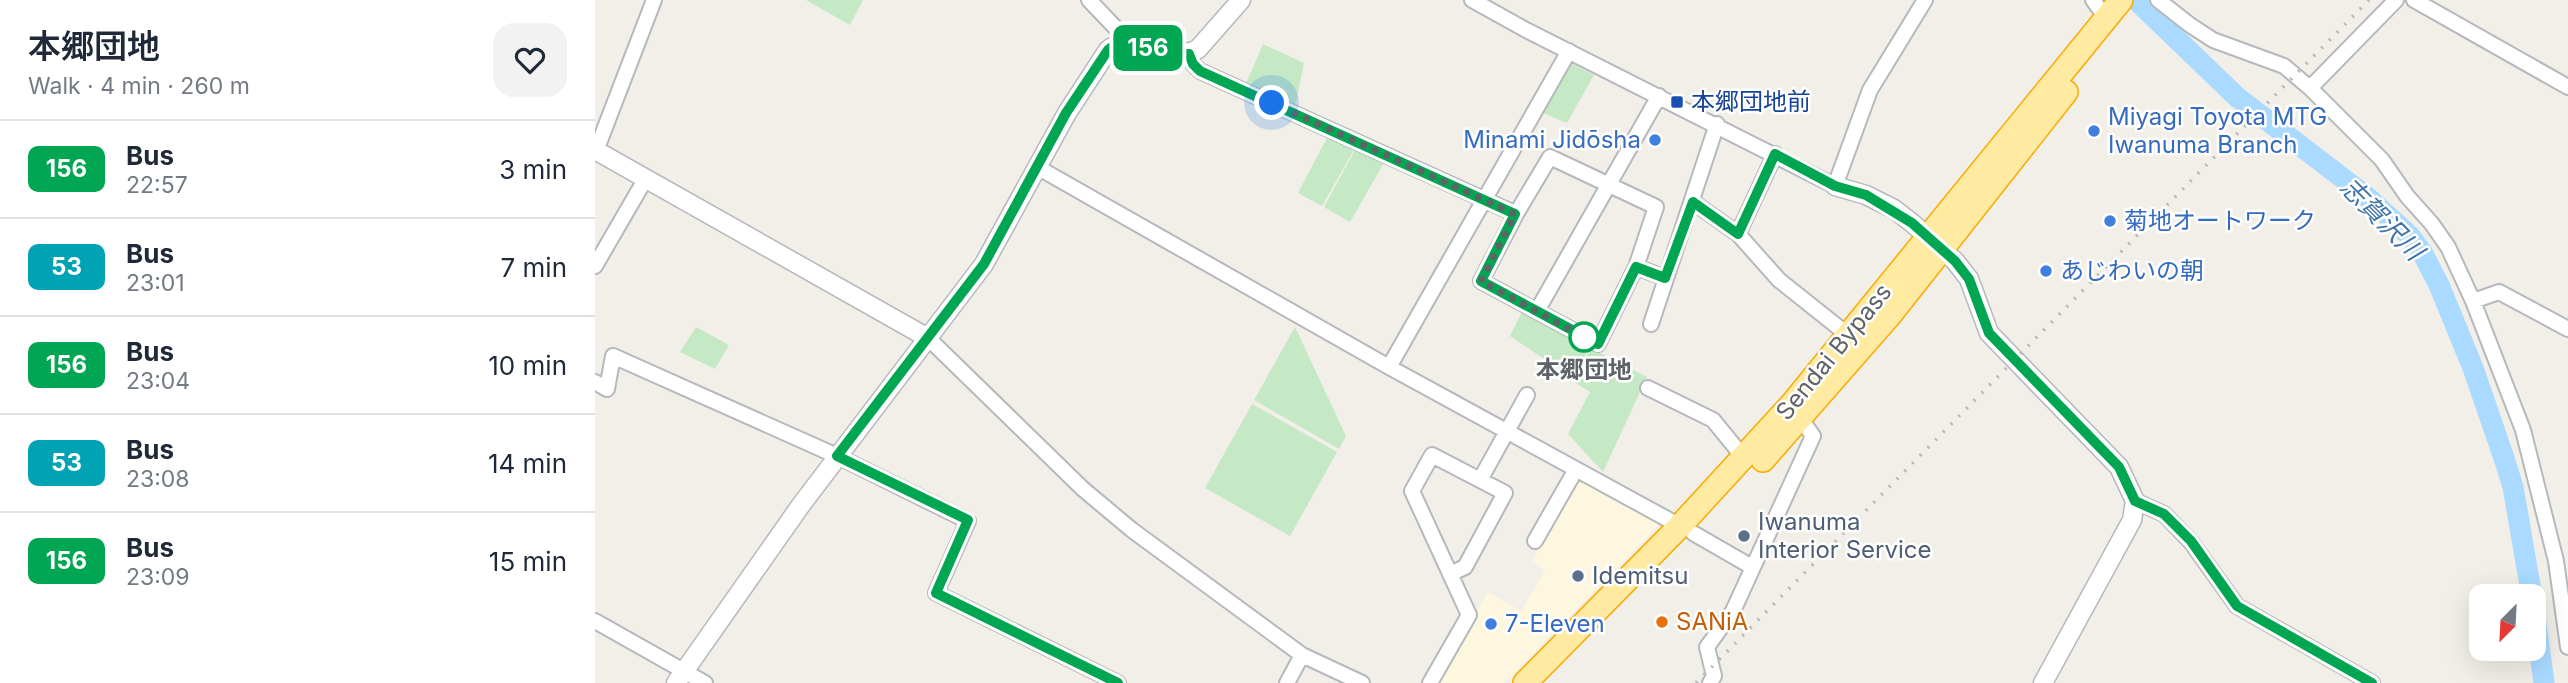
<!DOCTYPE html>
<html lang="en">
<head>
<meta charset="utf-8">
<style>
  :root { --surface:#fff; --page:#f2f2f3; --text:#1f2937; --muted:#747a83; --line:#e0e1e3 }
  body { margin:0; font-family:Inter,"Noto Sans JP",sans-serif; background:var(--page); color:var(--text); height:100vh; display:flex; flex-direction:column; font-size:26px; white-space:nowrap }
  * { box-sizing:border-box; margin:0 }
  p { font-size:23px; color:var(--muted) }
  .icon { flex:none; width:38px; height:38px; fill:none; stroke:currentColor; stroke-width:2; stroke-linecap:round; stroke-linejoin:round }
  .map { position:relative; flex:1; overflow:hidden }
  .side { display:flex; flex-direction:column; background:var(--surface); width:595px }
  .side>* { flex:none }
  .badge { padding:0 14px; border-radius:10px; font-size:24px; line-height:46px }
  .needle { width:46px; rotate:204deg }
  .tools { position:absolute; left:1874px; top:584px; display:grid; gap:14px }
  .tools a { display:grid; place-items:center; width:77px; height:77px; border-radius:14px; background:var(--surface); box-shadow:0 7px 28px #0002; font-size:35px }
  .you { position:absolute; width:35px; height:35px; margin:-18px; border:5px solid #fff; border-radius:50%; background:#1a73e8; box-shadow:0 0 0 10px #1a73e833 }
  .map>.badge { position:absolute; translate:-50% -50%; box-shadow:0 0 0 4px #fff }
  .round { display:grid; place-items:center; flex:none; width:74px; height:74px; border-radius:21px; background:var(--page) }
  .summary { display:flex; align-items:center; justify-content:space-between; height:119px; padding:0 28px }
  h1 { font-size:33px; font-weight:600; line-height:52px }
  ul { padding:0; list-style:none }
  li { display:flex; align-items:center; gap:21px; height:98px; padding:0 28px; border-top:2px solid var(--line) }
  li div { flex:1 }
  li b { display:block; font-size:26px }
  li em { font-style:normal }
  li .badge { min-width:77px; font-weight:700; text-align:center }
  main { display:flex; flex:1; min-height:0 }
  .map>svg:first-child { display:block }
</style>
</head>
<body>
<main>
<section class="side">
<div class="summary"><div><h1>本郷団地</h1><p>Walk · 4 min · 260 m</p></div><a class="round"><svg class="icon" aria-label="heart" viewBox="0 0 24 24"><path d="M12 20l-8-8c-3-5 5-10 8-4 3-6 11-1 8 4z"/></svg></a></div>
<ul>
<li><span class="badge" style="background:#00a651;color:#fff">156</span><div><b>Bus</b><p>22:57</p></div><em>3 min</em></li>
<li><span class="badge" style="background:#00a3b4;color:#fff">53</span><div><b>Bus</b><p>23:01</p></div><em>7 min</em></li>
<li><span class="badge" style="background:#00a651;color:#fff">156</span><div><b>Bus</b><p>23:04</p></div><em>10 min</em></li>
<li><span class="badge" style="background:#00a3b4;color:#fff">53</span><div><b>Bus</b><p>23:08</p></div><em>14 min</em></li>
<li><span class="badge" style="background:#00a651;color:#fff">156</span><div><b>Bus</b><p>23:09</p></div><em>15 min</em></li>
</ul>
</section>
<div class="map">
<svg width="1973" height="683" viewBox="0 0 1973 683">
  <rect width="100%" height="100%" fill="#f1efe8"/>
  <path fill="#fef7e0" d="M989 478 1067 522 909 683H841L893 592 926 611 950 570 937 561 981 480Z"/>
  <path fill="#c5e8c5" d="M211 0H268L255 25Z
    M668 44 709 63 700 108 650 86Z
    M971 61 999 75 972 123 943 111Z
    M733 136 760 148 727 206 703 193Z
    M761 148 790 161 755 222 729 207Z
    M927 312 993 349 979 379 915 336Z
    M101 327 134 345 120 369 85 352Z
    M700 327 751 436 744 449 659 400Z
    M995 348 1052 377 1008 472 973 434 995 392 979 382Z
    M657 404 742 452 695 536 610 488Z"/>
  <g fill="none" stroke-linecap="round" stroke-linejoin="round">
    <path stroke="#aadaff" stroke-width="21" d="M1541 0 1643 98 1771 196 1815 236 1828 254 1844 285 1878 368 1909 458 1918 487 1937 597
      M1939 609 1949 683"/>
    <g stroke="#b5b8bc" stroke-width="18">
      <path id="minor" d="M494 0 535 43
        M877 0 931 30 1240 186 1275 90 1330 0
        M1498 0 1511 18
        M1563 0 1595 25 1618 40 1689 66 1715 88
        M1801 0 1715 88 1787 160 1812 196 1837 224 1853 247 1878 301
        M1819 0 1973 87
        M594 54 598 64 605 71 921 214
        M1 151 59 0
        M955 157 1061 207 1041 267 1003 344 886 281 921 214Z
        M442 167 794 367 1085 526
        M1098 202 1143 234 1184 280 1253 335
        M1143 234 1180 154
        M0 266 51 178
        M1041 267 1071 278
        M942 311 1064 96
        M1056 324 1122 124
        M1973 329 1904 292 1878 301 1928 430 1961 561 1973 647
        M333 338 488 489 537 530 707 655 767 683
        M794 367 974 51
        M0 382 12 389 18 356 242 456 373 521 341 593 523 683
        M1053 388 1118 420 1149 458
        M1540 501 1569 514 1596 542 1642 606 1777 683
        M1098 533 1157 567
        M940 541 980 471
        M855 574 870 567 910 493 885 480
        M0 621 110 683
        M692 683 707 655
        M835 683 874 615 817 491 837 455 885 480 932 395
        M1115 683 1119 676 1112 647 1138 611 1218 436 1206 419"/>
    </g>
    <g stroke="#b5b8bc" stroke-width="21">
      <path id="tertiary" d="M0 150 333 338
        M1240 186 1271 195 1299 209 1317 223 1360 261 1374 279 1394 333 1524 467 1540 501 1537 520 1448 683
        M81 683 206 505 389 264 472 113 513 50C536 30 572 66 603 49L646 0"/>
    </g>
    <g stroke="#f9ab00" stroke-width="26">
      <path id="trunk" d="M1168 460 1295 315 1471 92
        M930 683 1085 526 1197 404 1526 0"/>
    </g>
    <use href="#minor" stroke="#fff" stroke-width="14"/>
    <use href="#tertiary" stroke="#fff" stroke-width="18"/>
    <use href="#trunk" stroke="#feeaa1" stroke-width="23"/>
    <path stroke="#b6b7b8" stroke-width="3.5" stroke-dasharray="2 9" stroke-linecap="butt" d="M1101 683 1774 0"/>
  </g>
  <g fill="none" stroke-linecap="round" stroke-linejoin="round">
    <g stroke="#fff" stroke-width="16">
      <path id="line" d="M523 683 341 593 373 520 242 456 389 264 471 113 513 50C532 33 570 57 594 54L598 64 605 71 920 214 886 281 1003 344 1041 267 1070 278 1098 202 1143 234 1180 154 1240 186 1271 195 1317 223 1360 261 1374 279 1394 333 1524 467 1540 501 1569 514 1596 541 1642 606 1777 683"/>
    </g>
    <use href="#line" stroke="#00a651" stroke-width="10"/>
    <path stroke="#5f6368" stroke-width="7" stroke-dasharray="0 12.6" d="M677 103 920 214 886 281 989 337"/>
  </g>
  <rect fill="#1a4fb4" stroke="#fff" stroke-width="2.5" x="1075" y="95" width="14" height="14" rx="3.5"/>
  <g fill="#3f7fe0" stroke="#fff" stroke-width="2.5">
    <circle cx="1499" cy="131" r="7"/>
    <circle cx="1060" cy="140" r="7"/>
    <circle cx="1515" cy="221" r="7"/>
    <circle cx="1451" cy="271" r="7"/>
    <circle cx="896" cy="624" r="7"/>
  </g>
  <circle fill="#fff" stroke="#00a651" stroke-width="3.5" cx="989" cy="337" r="14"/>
  <g fill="#5c6f8a" stroke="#fff" stroke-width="2.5">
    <circle cx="1149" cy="536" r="7"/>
    <circle cx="983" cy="576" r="7"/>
  </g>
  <circle fill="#e8710a" stroke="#fff" stroke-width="2.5" cx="1067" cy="622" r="7"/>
  <g text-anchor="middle" stroke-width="5" stroke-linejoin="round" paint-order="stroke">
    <g font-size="24" fill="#164399" stroke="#fff" text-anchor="start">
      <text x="1096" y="110">本郷団地前</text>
    </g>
    <g font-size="24" fill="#366cbe" stroke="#fff" text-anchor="start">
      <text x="1513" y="125">Miyagi Toyota MTG<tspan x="1513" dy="28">Iwanuma Branch</tspan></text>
      <text x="1046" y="148" text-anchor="end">Minami Jidōsha</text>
      <text x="1529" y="229">菊地オートワーク</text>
      <text x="1465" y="279">あじわいの朝</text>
      <text x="910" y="632">7-Eleven</text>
    </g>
    <g font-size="24" fill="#5f6368" stroke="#fff">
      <text transform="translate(1239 352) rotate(-51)" y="8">Sendai Bypass</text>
    </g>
    <g font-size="24" font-weight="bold" fill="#5f6368" stroke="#fff">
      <text x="989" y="378">本郷団地</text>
    </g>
    <g font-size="24" fill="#4e5e75" stroke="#fff" text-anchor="start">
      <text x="1163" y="530">Iwanuma<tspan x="1163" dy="28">Interior Service</tspan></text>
      <text x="997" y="584">Idemitsu</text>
    </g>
    <g font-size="24" fill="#c56008" stroke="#fff" text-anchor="start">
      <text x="1081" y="630">SANiA</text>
    </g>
    <g font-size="26" font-style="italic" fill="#4174aa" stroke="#fff">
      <text transform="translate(1787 219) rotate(45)" y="9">志賀沢川</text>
    </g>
  </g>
</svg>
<div class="tools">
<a><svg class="needle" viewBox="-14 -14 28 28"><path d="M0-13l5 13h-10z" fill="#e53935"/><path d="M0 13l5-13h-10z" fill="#747a83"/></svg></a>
</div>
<div class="you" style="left:677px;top:103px"></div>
<b class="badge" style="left:553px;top:48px;background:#00a651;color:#fff">156</b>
</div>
</main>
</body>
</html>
